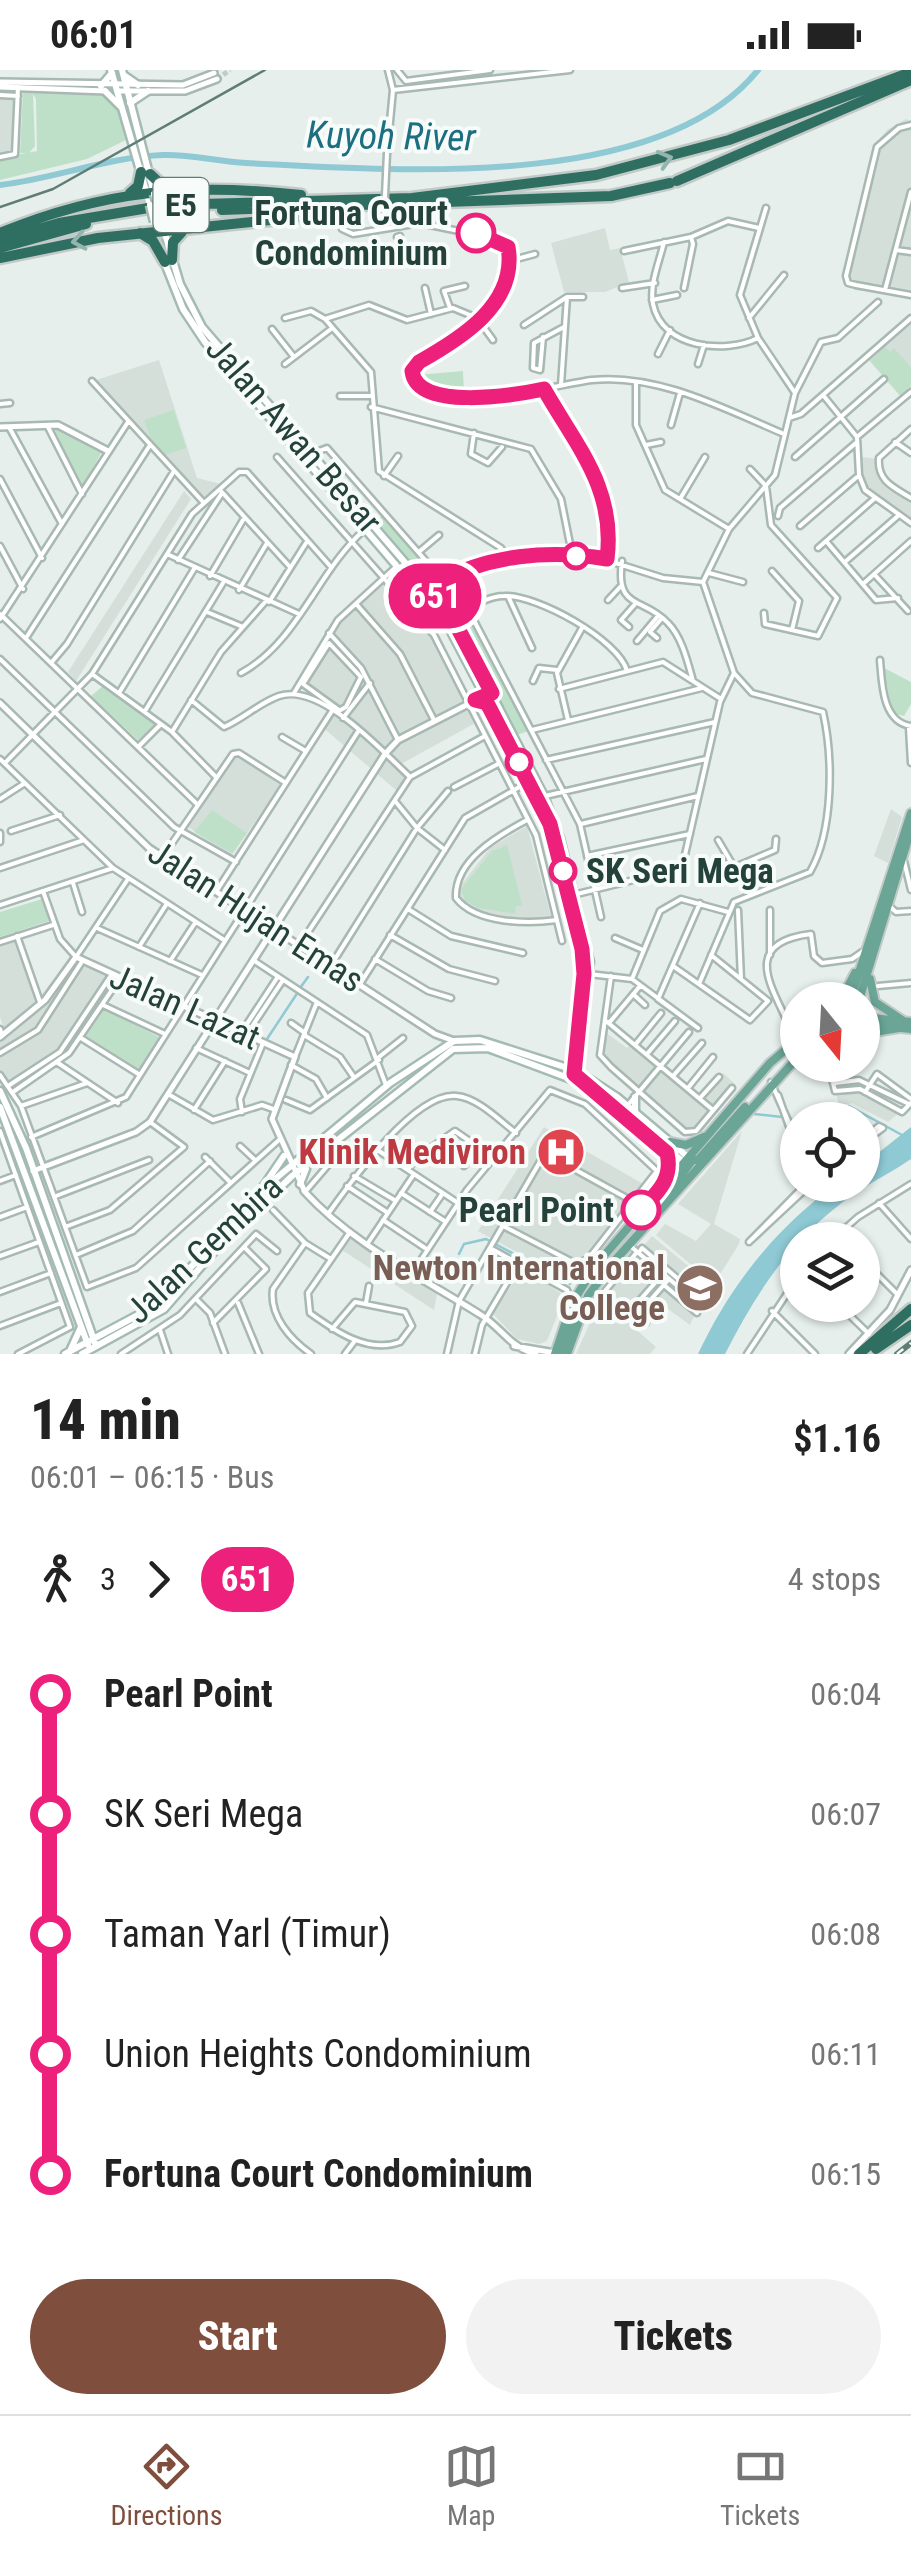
<!DOCTYPE html>
<html lang="en">
<head>
<meta charset="utf-8">
<style>
  :root { --surface:#fff; --page:#f2f2f2; --text:#222; --muted:#767676; --line:#e0e0e0; --accent:#804e3d }
  body { margin:0; font-family:"Roboto Condensed",sans-serif; background:var(--page); color:var(--text); height:100vh; display:flex; flex-direction:column; font-size:38px; white-space:nowrap }
  * { box-sizing:border-box; margin:0 }
  p { font-size:32px; color:var(--muted) }
  .icon { flex:none; width:55px; height:55px; fill:none; stroke:currentColor; stroke-width:2; stroke-linecap:round; stroke-linejoin:round }
  .map { position:relative; height:1284px; overflow:hidden }
  .details { display:flex; flex-direction:column; background:var(--surface); flex:1 }
  .details>* { flex:none }
  .badge { padding:0 20px; border-radius:32px; font-size:35px; line-height:65px }
  .needle { width:65px; rotate:162deg }
  .fabs { position:absolute; left:780px; top:912px; display:grid; gap:20px }
  .fabs a { display:grid; place-items:center; width:100px; height:100px; border-radius:50%; background:var(--surface); box-shadow:0 2px 8px #0004; font-size:50px }
  .map>.badge { position:absolute; translate:-50% -50%; box-shadow:0 0 0 5px #fff }
  .legs { display:flex; align-items:center; gap:15px; height:110px; padding:0 30px; font-size:32px }
  .legs p { margin-inline-start:auto }
  .headline { display:flex; align-items:center; justify-content:space-between; height:170px; padding:0 30px }
  h1 { font-size:55px; font-weight:800; line-height:75px }
  .button { display:flex; gap:20px; margin-top:auto; padding:20px 30px }
  .button a { flex:1; height:115px; border-radius:60px; background:var(--accent); color:#fff; font-size:40px; font-weight:800; line-height:115px; text-align:center }
  .button a+a { background:var(--page); color:var(--text) }
  ul { padding:0 30px; list-style:none }
  li { display:flex; align-items:center; gap:35px; height:120px; font-size:38px }
  li i { display:grid; place-items:center; width:15px; height:100%; margin:0 12px; background:currentColor }
  li i::after { content:''; width:25px; height:25px; margin:-12px; border:8px solid; border-radius:50%; background:var(--surface) }
  li p { margin-inline-start:auto }
  li:first-child i { background:linear-gradient(#0000 50%,currentColor 0) }
  li:last-child i { background:linear-gradient(currentColor 50%,#0000 0) }
  .status { display:flex; justify-content:space-between; align-items:center; height:70px; padding:0 50px; background:var(--surface); direction:ltr }
  .status svg { height:28px; fill:currentColor }
  .dock { display:flex; justify-content:space-around; align-items:center; height:140px; border-top:2px solid var(--line); background:var(--surface); font-size:28px; color:var(--muted) }
  .dock a { display:grid; justify-items:center; gap:5px }
  .dock .on { color:var(--accent) }
  .map>svg:first-child { display:block }
</style>
</head>
<body>
<div class="status"><b>06:01</b><svg viewBox="0 0 49 12"><path d="M0 12V9h3v3zM5 12V6h3v6zM10 12V3h3v9zM15 12V0h3v12zM26 1h20v11H26zM47 4h2v5h-2z"/></svg></div>
<div class="map">
<svg width="911" height="1284" viewBox="0 0 911 1284">
  <rect width="100%" height="100%" fill="#e6efeb"/>
  <path fill="#d4dfda" d="M0 22H20L18 91 0 90Z
    M906 49 911 51V226L855 220 844 207 873 77 887 60Z
    M605 158 610 180 620 178 629 212 605 222H564L551 173Z
    M911 251V317L900 326 868 289Z
    M159 290 197 408 221 414 204 428 96 310Z
    M862 387 878 389 883 411 911 430V451L865 419 859 405Z
    M184 421 191 429 76 611 68 602Z
    M389 508 433 560 479 651 401 694 410 704 397 721 320 655 330 638 304 619 301 610 338 551Z
    M233 688H241L280 715 231 787 187 756Z
    M891 739 902 747 888 793 874 786Z
    M527 756 551 847 528 850 477 841 463 833 458 819 490 778Z
    M13 868 36 933 70 886 117 910 55 997 15 1023 0 1001V969L6 964 0 947V873Z
    M605 962 627 978 632 973 700 1029 723 1003 735 1014 695 1060H684L602 986Z
    M860 1020 900 1042 888 1052 852 1033 839 1036 836 1022Z
    M544 1057 645 1115 568 1210 478 1161Z
    M742 1061 714 1154 740 1169 739 1174 714 1214 656 1165 665 1154 696 1171 711 1154 678 1134Z
    M652 1166 709 1213 690 1255 646 1223 631 1239 606 1220Z
    M351 1167 437 1224 434 1240 342 1180Z
    M522 1198 565 1226 547 1271 539 1274 517 1269 493 1244Z
    M598 1235 624 1249 656 1277 650 1284H576Z"/>
  <path fill="#bfe0c8" d="M31 20 103 23 118 37 128 69 87 89 0 110V88L37 81 36 29 33 24 35 76 29 83H20L23 22Z
    M885 277 890 282 894 278 911 297V315L900 325 870 291Z
    M463 301 464 322 438 323 417 313V305Z
    M174 340 186 378 165 385 150 367 144 350Z
    M54 358 102 381 84 415 79 413Z
    M382 446 437 508 433 511H427L375 452Z
    M467 544 528 661 517 665 459 552Z
    M884 598 911 612V634L904 646 892 643Z
    M103 616 154 652 155 656 138 670 91 626Z
    M212 740 247 763 232 783 194 762Z
    M507 775 522 835 515 837 516 844 478 838 465 831 461 819 492 781Z
    M42 829 49 851 0 867V842Z
    M104 939 159 967 140 1000 86 966Z"/>
  <path fill="#8ec9d4" d="M911 1057V1089C894 1101 875 1110 857 1122 795 1164 759 1217 725 1284H698C730 1216 774 1160 835 1115H862L863 1095Z"/>
  <g fill="none" stroke-linecap="round" stroke-linejoin="round">
    <path stroke="#8ec9d4" stroke-width="2.5" d="M300 918 308 907
      M267 969 298 922
      M754 1044 782 1047
      M794 1049 802 1050
      M809 1050 849 1036 902 1065
      M459 1184 464 1174 486 1169 570 1214"/>
    <path stroke="#8ec9d4" stroke-width="6" d="M0 115C55 109 107 87 163 85 191 84 219 92 246 93 390 100 659 123 758 0"/>
    <path stroke="#bfccc8" stroke-width="5" stroke-dasharray="5 2.5" stroke-linecap="butt" d="M217 9 230 0"/>
    <g stroke="#a8b8b2" stroke-width="9">
      <path id="minor" d="M397 0 406 11 490 0
        M393 20 570 0
        M0 25 18 26
        M911 55 899 58 877 77 846 206 848 213 856 215 911 225
        M387 83 393 20 388 0
        M0 87 15 84 18 17
        M766 138 740 225 758 268 795 323
        M342 159 353 164 420 153 498 169 508 177C513 203 491 246 470 263 453 276 431 282 415 297L413 311C444 349 550 315 592 310 657 303 725 339 784 364
        M397 167 400 166
        M476 171 478 176 473 177 471 172Z
        M664 172C660 190 649 215 653 234 662 279 726 284 758 268
        M896 180 911 182
        M624 181 691 167 728 151 759 158
        M509 191 535 184
        M425 218 431 244
        M622 218 655 213
        M684 218 693 174 691 167
        M885 220 911 122
        M567 227H583
        M652 230 677 225
        M450 238 444 221 465 216
        M285 248 311 241 325 249
        M749 248 784 205
        M482 250 453 238 407 250 369 235 325 249 371 302 379 401 501 478 507 488
        M480 252 493 270
        M524 255 567 227 561 315
        M272 259 294 287
        M658 284 670 260
        M285 294 331 259
        M698 294 704 275
        M540 300 533 298 534 273 564 257
        M540 300 543 267
        M92 311 204 433
        M636 312V355L665 420 729 459
        M544 319 606 434 611 454 607 488
        M823 325 857 367 859 405 865 420 911 453
        M340 326H372
        M0 334 10 333
        M371 337 531 379 561 429 572 484
        M789 348 801 344 911 248
        M671 355 680 323
        M9 357 62 454
        M48 357 82 424
        M911 359 879 388C877 411 893 417 911 428
        M474 363 471 384 488 393 502 377
        M857 367 911 322
        M895 372 911 383
        M646 375 661 372
        M311 384 327 378 468 539 580 754 601 847
        M277 387 434 565 536 765 562 871
        M795 387 884 309
        M750 399 766 416 771 455 837 528 818 566 765 554 764 543
        M384 406 398 386
        M0 409 42 488
        M220 420 290 497
        M680 429 705 387
        M778 446 780 438 857 372
        M800 456 857 407
        M826 471 876 530 898 528
        M0 476 23 519
        M818 478 874 429
        M420 481 439 465
        M167 484 299 544
        M178 490 222 423
        M622 491C615 541 643 526 668 553 682 567 688 593 693 611
        M846 491 899 445
        M772 501 799 531 792 560
        M709 503 743 512
        M874 504 908 541
        M210 506 243 450
        M703 512 729 459 775 405 795 323 821 272 838 268 878 232
        M863 514 911 471
        M239 520 267 473
        M420 523 482 492 548 486 600 488 663 508 703 512
        M508 526 532 578
        M608 530 621 516
        M269 532 306 473
        M357 535 400 584 434 650
        M207 542 243 557
        M0 544 197 734
        M452 547C467 539 487 526 504 526 536 524 619 570 627 601
        M0 549 128 352
        M629 557 621 550 636 533
        M329 563 361 598 398 670
        M26 568 150 375
        M657 568 650 562 662 548
        M637 571 658 546
        M0 589 174 757 236 792
        M880 590C882 613 882 652 911 656
        M51 593 67 574 174 401
        M241 603C298 572 317 502 364 460
        M92 604 172 662 215 706
        M533 611 539 598 557 600
        M559 619 663 592 721 629
        M119 623 194 499
        M294 623 338 550 397 496
        M191 630 224 657C243 649 259 633 279 626 320 612 381 680 409 706
        M145 641 223 513
        M337 642 346 637 361 607 329 573 303 614 339 640
        M343 648 370 613
        M568 650 557 603 582 558
        M909 658 911 693
        M532 660 702 618
        M172 662 221 582 266 531
        M282 667 304 680
        M138 677 161 654
        M0 689 113 798 224 870
        M546 690 715 652
        M5 693 92 604 192 444 239 402H247L331 497
        M454 717 498 694
        M545 726 706 689
        M0 729 25 713
        M395 731 417 758 445 780
        M527 750C499 765 454 790 456 828 476 854 528 854 557 850
        M581 754 698 726
        M11 761 60 745
        M0 763V772
        M718 770 750 824
        M164 785 233 684 239 683 286 713
        M587 786 690 764
        M904 791 911 820
        M735 797 775 780 776 769
        M0 798 84 770
        M73 813 82 842
        M43 821 60 869 76 887 128 809
        M216 822 332 641
        M573 825 682 798 720 632 734 603
        M887 834 896 842 911 841
        M0 835 113 798
        M408 839 451 866 523 883
        M738 840 741 909
        M97 858 202 905
        M390 865 449 899 495 911
        M17 866 40 932
        M615 868 643 880
        M0 872 53 855
        M299 876 410 707 483 667
        M139 877 166 835
        M770 885V840
        M375 889 428 921 451 928
        M253 890 367 965 386 1015
        M170 891 195 853
        M673 896 750 950 768 931 711 885
        M330 897 417 758 448 721
        M589 904 632 909 698 958
        M611 906 600 985 611 997 685 1062 696 1061 732 1018
        M632 909 660 841 681 829 728 842
        M360 914 465 748 528 712
        M699 914 734 832 810 802C834 760 833 687 823 642L752 623 734 603 703 512
        M878 916 911 913
        M633 924 645 935
        M658 929 700 833
        M658 929 698 958
        M103 935 165 964
        M606 951 713 1040
        M291 953 305 963
        M609 953 640 916
        M0 959 1 962
        M241 963 277 908
        M247 964 283 910
        M304 965 340 987 353 1006
        M81 968 140 1005
        M794 971C786 933 728 874 811 864L814 886 822 893 852 889 865 880
        M635 975 661 943
        M196 978 250 1003
        M0 983 38 960 83 890
        M647 984 675 951
        M295 987 317 932
        M379 987 403 968
        M58 993 118 1033
        M291 995 316 1009 327 1028
        M828 995 833 1013
        M0 1005 21 1036 87 1217 136 1198 279 1070
        M673 1006 702 973
        M771 1012 798 1073
        M833 1013 835 1021 860 1019 902 1042 911 1033
        M835 1013 859 1010 909 1034
        M8 1016 60 982 112 904
        M688 1018 713 987
        M13 1022 69 983 120 908
        M865 1022 877 1004 911 1029
        M168 1024 213 1050 262 1035 273 1039
        M778 1025 798 1082
        M700 1028 719 1007
        M286 1030 310 1040 379 990
        M628 1035 689 962
        M21 1036 87 1013
        M194 1040 225 991
        M242 1042 240 1029 263 973
        M0 1061 70 1257 18 1284
        M31 1067 126 1027 359 660
        M862 1069 879 1056 883 1058
        M862 1074 883 1058
        M240 1076 255 1090
        M376 1079 458 1133
        M205 1087 230 1112
        M464 1096 481 1078
        M408 1100 415 1089 455 1061 494 1088
        M354 1106 396 1131
        M0 1111 16 1105
        M347 1116 388 1143
        M305 1122 341 1080 362 1092
        M401 1123 446 1152
        M56 1126 149 1090
        M879 1133 911 1169
        M273 1140 305 1173 331 1189
        M430 1142 443 1123
        M328 1144C350 1113 415 1021 457 1026 478 1028 500 1051 516 1063
        M0 1147 27 1137
        M383 1150 425 1178
        M65 1157 110 1140 184 1077 150 1052
        M505 1157 586 1199V1208
        M832 1170 858 1147 911 1114
        M749 1172 810 1115
        M749 1172 805 1115
        M305 1173 273 1219C269 1246 291 1270 311 1284
        M368 1173 414 1104
        M628 1174 701 1236
        M490 1178 567 1220 571 1232
        M640 1181 642 1178 704 1231
        M76 1185 133 1161 210 1091
        M0 1186 39 1172
        M862 1189 898 1225
        M413 1202 467 1120 550 1020 585 1034 657 1101 588 1189 576 1194
        M664 1215 697 1243
        M605 1221 637 1182
        M0 1222 51 1203
        M196 1229 210 1243 225 1284
        M238 1233 259 1284
        M366 1233 369 1216
        M839 1235 869 1264
        M772 1241 815 1284
        M637 1245 669 1209
        M213 1253 266 1199 244 1177
        M646 1253 631 1240 663 1204
        M0 1256 61 1233
        M332 1259 355 1232 405 1242 412 1256 400 1272C368 1284 335 1261 310 1243L308 1223 350 1162
        M160 1260 168 1284
        M121 1284 180 1245 256 1164 277 1181
        M345 1284 354 1272
        M447 1284 459 1231 545 1083 632 1131
        M475 1284 482 1255 518 1194
        M747 1284 798 1207"/>
    </g>
    <g stroke="#a8b8b2" stroke-width="10">
      <path id="tertiary" d="M0 12 183 15 214 3
        M0 17 106 21
        M117 21H185L217 9
        M0 357 58 355 108 381
        M0 633 149 778 435 964 454 971
        M0 967 45 930 76 887 295 987 272 1049 305 1122
        M33 1101 136 1062 150 1052 385 684 398 670 486 625
        M304 1121C352 1174 421 1207 481 1245 503 1259 509 1277 536 1284
        M514 1276 555 1283
        M849 1284 890 1240 911 1200"/>
    </g>
    <g stroke="#a4bbb3" stroke-width="11">
      <path id="secondary" d="M111 0 150 135
        M122 0 154 123
        M125 6 138 15
        M101 16 112 3
        M105 21 121 37
        M130 33 148 21
        M160 147 180 214 202 257 452 547 544 726 560 768 590 892 577 1001
        M164 191 183 239 205 272 448 556 539 729 555 769 582 879 584 911 572 999 579 1012
        M0 1021 26 1078 95 1273
        M0 1037 88 1275
        M635 1042V1027
        M300 1114 306 1099
        M263 1117 284 1086
        M70 1281 81 1257
        M65 1284 153 1237 274 1110 390 1013 454 971 480 970 577 1001 617 1027 689 1088
        M82 1284 164 1239 218 1177 292 1106 453 979 488 978 579 1012 685 1093"/>
    </g>
    <g stroke="#c2cac8" stroke-width="12">
      <path id="primary" d="M870 909 875 932 905 952
        M841 930 855 903
        M850 930 911 743
        M859 930 911 759
        M862 947 911 952
        M862 954 911 959
        M862 964 899 958
        M670 1072 686 1075 704 1067
        M662 1075 669 1088 665 1112
        M685 1093 699 1089 745 1037
        M658 1136 691 1092
        M555 1284 572 1233 596 1195 770 993 798 969
        M561 1284 574 1245
        M567 1284 588 1226 609 1197 798 987"/>
    </g>
    <g stroke="#c2cac8" stroke-width="15">
      <path id="motorway" d="M150 104 167 120
        M677 111 911 10
        M130 123 138 116 141 102
        M222 140 611 126 670 113
        M0 163C104 120 190 113 301 125
        M140 163 153 171 165 192
        M0 170 59 153 166 135 412 128 596 105 729 70 911 2
        M0 178 86 154
        M0 188 98 168 337 143
        M172 190 173 172 182 162
        M876 1279 911 1255
        M859 1284 911 1239"/>
    </g>
    <use href="#minor" stroke="#fff" stroke-width="4"/>
    <use href="#tertiary" stroke="#fff" stroke-width="5"/>
    <use href="#secondary" stroke="#fff" stroke-width="6"/>
    <use href="#primary" stroke="#6aa596" stroke-width="8"/>
    <use href="#motorway" stroke="#2f6f62" stroke-width="10"/>
    <path stroke="#5f7d75" stroke-width="2.5" d="M0 137 53 119 265 0"/>
    <g stroke="#5f7d75" stroke-width="6">
      <path id="rail" d="M897 1284 911 1273"/>
    </g>
    <use href="#rail" stroke="#f7fbf9" stroke-width="2.5" stroke-dasharray="8" stroke-linecap="butt"/>
    <g stroke="#a8b8b2" stroke-width="9" stroke-linecap="butt">
      <path id="minor-bridge" d="M384 147 387 83"/>
    </g>
    <g stroke="#a4bbb3" stroke-width="11" stroke-linecap="butt">
      <path id="secondary-bridge" d="M154 124 160 147
        M150 135 154 152"/>
    </g>
    <use href="#minor-bridge" stroke="#fff" stroke-width="4"/>
    <use href="#secondary-bridge" stroke="#fff" stroke-width="6"/>
  </g>
  <defs><path id="oneway-chevron" d="M-2-3.5L2.5 0L-2 3.5" fill="none" stroke-width="1.6" stroke-linecap="round" stroke-linejoin="round" transform="scale(2.5)"/></defs>
  <g stroke="#93b5ae">
    <use href="#oneway-chevron" transform="translate(665 89) rotate(-16)"/>
    <use href="#oneway-chevron" transform="translate(79 171) rotate(170)"/>
  </g>
  <g fill="none" stroke-linecap="round" stroke-linejoin="round">
    <g stroke="#fff" stroke-width="22">
      <path id="line-1" d="M476 163 508 177C518 234 460 269 419 292L412 301C417 342 516 325 544 319 577 377 616 419 607 489 549 479 488 485 437 513L436 528 452 547 492 623 475 630 487 633 550 754 582 879 584 904 574 1004 667 1083C673 1109 658 1122 641 1140"/>
    </g>
    <use href="#line-1" stroke="#ed207b" stroke-width="15"/>
  </g>
  <defs>
    <g id="hospital-disc" transform="scale(2.5)"><circle r="9.5" fill="#e0444e" stroke="#f7fbf9"/><path d="M-5-5h3v3.5h4V-5h3V5h-3V1.5h-4V5h-3Z" fill="#fff"/></g>
    <g id="university-disc" transform="scale(2.5)"><circle r="9.5" fill="#8d6e63" stroke="#f7fbf9"/><path d="M0-5L7-2L0 1L-7-2ZM-4 1L0 2.5L4 1V4Q0 6-4 4Z" fill="#fff"/></g>
  </defs>
  <g fill-rule="evenodd">
    <use href="#hospital-disc" x="561" y="1082"/>
    <use href="#university-disc" x="700" y="1218"/>
  </g>
  <g fill="#fff" stroke="#ed207b" stroke-width="5">
    <circle cx="476" cy="163" r="18"/>
    <circle cx="576" cy="486" r="12"/>
    <circle cx="519" cy="692" r="12"/>
    <circle cx="563" cy="801" r="12"/>
    <circle cx="641" cy="1140" r="18"/>
  </g>
  <g text-anchor="middle" stroke-width="8" stroke-linejoin="round" paint-order="stroke">
    <rect fill="#f7fbf9" stroke="#637a73" stroke-width="2.5" x="153.5" y="108" width="55" height="54" rx="8"/>
    <g font-size="32" font-weight="bold" fill="#24423a">
      <text x="181" y="146">E5</text>
    </g>
    <g font-size="35" font-weight="bold" fill="#24423a" stroke="#f7fbf9" text-anchor="end">
      <text x="448" y="155">Fortuna Court<tspan x="448" dy="40">Condominium</tspan></text>
      <text x="586" y="813" text-anchor="start">SK Seri Mega</text>
      <text x="614" y="1152">Pearl Point</text>
    </g>
    <g font-size="35" fill="#24423a" stroke="#f7fbf9">
      <text transform="translate(294 365) rotate(49)" y="12">Jalan Awan Besar</text>
      <text transform="translate(256 846) rotate(33)" y="12">Jalan Hujan Emas</text>
      <text transform="translate(185 937) rotate(24)" y="12">Jalan Lazat</text>
      <text transform="translate(204 1179) rotate(-43)" y="12">Jalan Gembira</text>
    </g>
    <g font-size="35" font-weight="bold" fill="#be3a42" stroke="#f7fbf9" text-anchor="end">
      <text x="526" y="1094">Klinik Mediviron</text>
    </g>
    <g font-size="35" font-weight="bold" fill="#785e54" stroke="#f7fbf9" text-anchor="end">
      <text x="665" y="1210">Newton International<tspan x="665" dy="40">College</tspan></text>
    </g>
    <g font-size="38" font-style="italic" fill="#1c6f80" stroke="#f7fbf9">
      <text transform="translate(391 66) rotate(1)" y="13">Kuyoh River</text>
    </g>
  </g>
</svg>
<div class="fabs">
<a><svg class="needle" viewBox="-14 -14 28 28"><path d="M0-13l5 13h-10z" fill="#e53935"/><path d="M0 13l5-13h-10z" fill="#767676"/></svg></a>
<a><svg class="icon" aria-label="locate" viewBox="0 0 24 24"><circle cx="12" cy="12" r="6"/><path d="M12 2v4M12 18v4M2 12h4M18 12h4"/></svg></a>
<a><svg class="icon" aria-label="layers" viewBox="0 0 24 24"><path d="M12 4l9 5-9 5-9-5zM3 14l9 5 9-5"/></svg></a>
</div>
<b class="badge" style="left:435px;top:526px;background:#ed207b;color:#fff">651</b>
</div>
<section class="details">
<div class="headline"><div><h1>14 min</h1><p>06:01 – 06:15 · Bus</p></div><b>$1.16</b></div>
<div class="legs"><svg class="icon" aria-label="walk" viewBox="0 0 24 24"><circle cx="13" cy="4" r="2"/><path d="M13 8l-2 6 4 7M11 14l-3 7M7 12l3-4h3l4 4"/></svg>3<svg class="icon" aria-label="forward" viewBox="0 0 24 24"><path d="M9 5l7 7-7 7"/></svg><b class="badge" style="background:#ed207b;color:#fff">651</b><p>4 stops</p></div>
<ul>
<li><i style="color:#ed207b"></i><b>Pearl Point</b><p>06:04</p></li>
<li><i style="color:#ed207b"></i><span>SK Seri Mega</span><p>06:07</p></li>
<li><i style="color:#ed207b"></i><span>Taman Yarl (Timur)</span><p>06:08</p></li>
<li><i style="color:#ed207b"></i><span>Union Heights Condominium</span><p>06:11</p></li>
<li><i style="color:#ed207b"></i><b>Fortuna Court Condominium</b><p>06:15</p></li>
</ul>
<div class="button"><a>Start</a><a>Tickets</a></div>
</section>
<nav class="dock">
<a class="on"><svg class="icon" aria-label="directions" viewBox="0 0 24 24"><path d="M12 3l9 9-9 9-9-9zM9 14v-3h6M13 9l2 2-2 2"/></svg>Directions</a>
<a><svg class="icon" aria-label="map" viewBox="0 0 24 24"><path d="M3 6l6-2 6 2 6-2v14l-6 2-6-2-6 2zM9 4v14M15 6v14"/></svg>Map</a>
<a><svg class="icon" aria-label="tickets" viewBox="0 0 24 24"><path d="M3 7h18v10H3zM15 7v10"/></svg>Tickets</a>
</nav>
</body>
</html>
